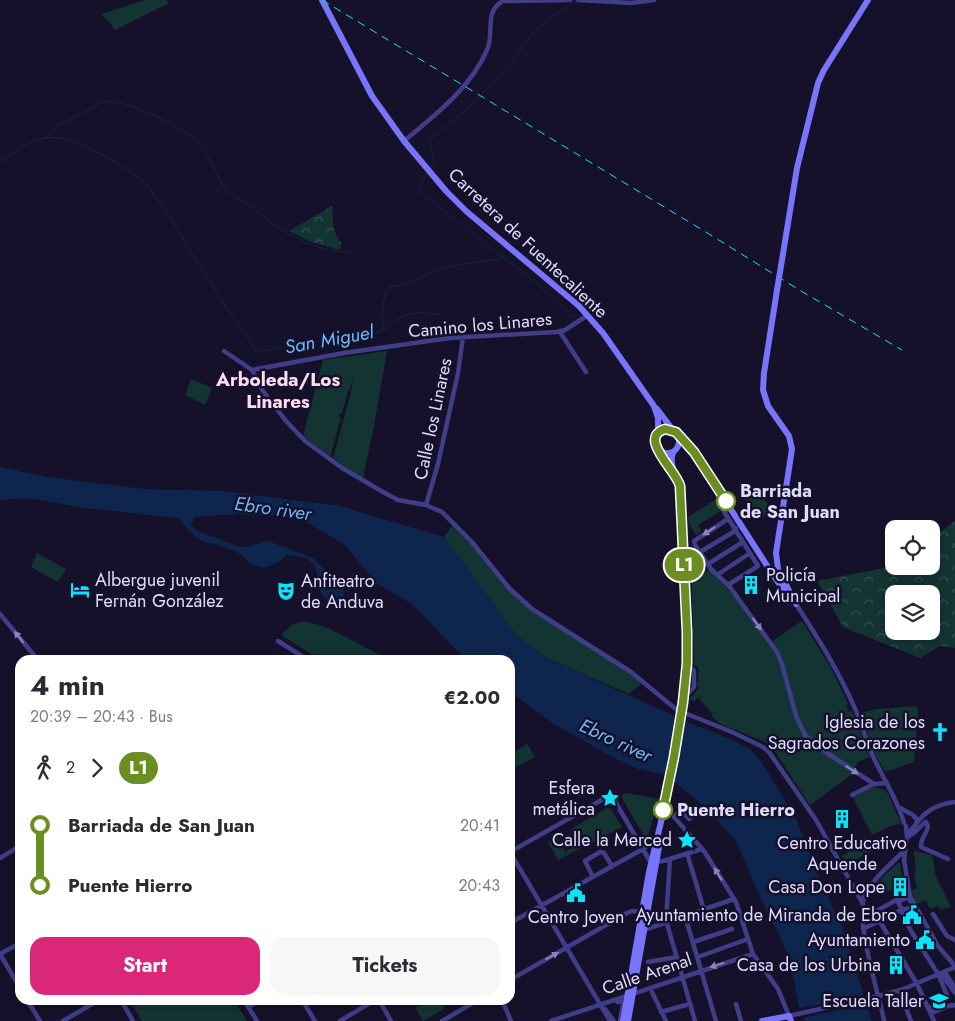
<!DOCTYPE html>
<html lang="en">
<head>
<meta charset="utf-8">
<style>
  :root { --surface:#fff; --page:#f7f7f7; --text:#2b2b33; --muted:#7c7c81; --accent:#db2777 }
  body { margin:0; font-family:Jost,sans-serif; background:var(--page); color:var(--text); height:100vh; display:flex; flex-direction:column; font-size:19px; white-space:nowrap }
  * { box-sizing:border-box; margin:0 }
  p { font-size:16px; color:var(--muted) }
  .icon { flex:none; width:28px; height:28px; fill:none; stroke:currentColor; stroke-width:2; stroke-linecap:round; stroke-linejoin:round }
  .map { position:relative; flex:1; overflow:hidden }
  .sheet { position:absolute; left:15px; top:655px; width:500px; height:350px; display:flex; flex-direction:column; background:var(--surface); border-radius:15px; box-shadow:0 2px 12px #0003 }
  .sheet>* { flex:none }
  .badge { padding:0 10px; border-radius:16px; font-size:18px; line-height:32px }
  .controls { position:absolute; left:885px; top:520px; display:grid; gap:10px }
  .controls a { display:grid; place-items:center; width:55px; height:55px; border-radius:10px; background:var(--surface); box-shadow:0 2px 12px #0003; font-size:25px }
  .map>.badge { position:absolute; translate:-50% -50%; box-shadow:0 0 0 2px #fff }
  .legs { display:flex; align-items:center; gap:8px; height:55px; padding:0 15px; font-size:16px }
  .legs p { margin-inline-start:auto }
  .head { display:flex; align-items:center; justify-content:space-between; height:85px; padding:0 15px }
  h1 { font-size:28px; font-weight:700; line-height:38px }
  .primary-button { display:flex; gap:10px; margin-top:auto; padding:10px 15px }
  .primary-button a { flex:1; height:58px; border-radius:15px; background:var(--accent); color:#fff; font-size:20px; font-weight:700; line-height:58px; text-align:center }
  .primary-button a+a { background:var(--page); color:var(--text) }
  ul { padding:0 15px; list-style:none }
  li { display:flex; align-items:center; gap:18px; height:60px; font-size:19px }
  li i { display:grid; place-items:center; width:8px; height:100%; margin:0 6px; background:currentColor }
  li i::after { content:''; width:12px; height:12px; margin:-6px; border:4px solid; border-radius:50%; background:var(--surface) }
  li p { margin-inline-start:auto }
  li:first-child i { background:linear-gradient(#0000 50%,currentColor 0) }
  li:last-child i { background:linear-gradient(currentColor 50%,#0000 0) }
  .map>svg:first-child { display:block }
</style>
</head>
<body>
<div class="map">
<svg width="955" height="1021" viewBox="0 0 955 1021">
  <defs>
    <pattern id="forest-crowns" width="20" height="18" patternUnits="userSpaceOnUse" patternTransform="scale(1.25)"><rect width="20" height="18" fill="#143433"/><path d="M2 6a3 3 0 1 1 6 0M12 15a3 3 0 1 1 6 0" fill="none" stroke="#365152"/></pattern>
  </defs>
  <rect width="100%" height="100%" fill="#16112a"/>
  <path fill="#143433" d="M145 0H166L169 3 115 30 110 23 101 14Z
    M387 351 374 426 363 478 347 469 333 458 351 392 353 378 349 391H348L342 413 339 414V417L341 418 330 457 303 436 323 360Z
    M191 379 212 388 205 405 185 395Z
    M751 484 773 510 761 519 740 494Z
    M718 498 724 509 698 525 702 531 696 535 689 523 688 517Z
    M454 523 517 597 643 682 629 694 547 658 516 635 444 537Z
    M37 553 66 569 58 582 31 567Z
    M696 561 697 576H700L709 570 736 597 775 652 781 664 801 730 854 773 810 805 772 747C763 739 747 736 735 729L734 730 721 724 712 717 713 715 698 697 695 701 689 700 699 688 697 686 699 669 694 664 691 565Z
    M304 621 328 628 390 660H329L318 654 316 657 281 635 292 625Z
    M802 621 831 668 848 704 846 706 849 712 852 711 870 757 858 762 853 769 823 748 805 732 798 716 779 652 772 641Z
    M916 706 918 710 914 762 885 772 874 752 861 713 877 709Z
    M527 744 535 757 510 770V754Z
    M874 787 886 790 901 823 891 826 872 835 853 797Z
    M626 793 659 799 647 838H645L622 798V795Z
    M607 808 611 809 622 827 558 860 548 842 557 837 565 852 580 843 577 834H573L571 829Z
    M867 837 874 850 846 865 842 856 848 853 844 846Z
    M914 851 932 855 935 870 934 873 951 907 940 910 938 906 930 909 926 900 917 904 911 891 918 887V885L916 886 914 873H916Z
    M898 863 900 864 903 881 894 883 895 888 882 894 874 885Z
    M129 1000H234L247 1021H142Z
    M429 1000H440L445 1008 423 1021 415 1008Z"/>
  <path fill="url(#forest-crowns)" fill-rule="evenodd" d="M332 206C333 218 332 235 342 243L339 250 309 241 289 231Z
    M955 521V648L940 646 920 658 843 627 817 581 895 566H931V539ZM894 594H931V631H894Z"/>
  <path fill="#0e254d" d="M0 467 47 477 144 489 224 491 340 506 444 537 516 635 547 658 690 723 728 738 750 749 762 763 782 795 798 823 817 875 842 926 872 1021H805L799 1006 790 962 779 934 767 913 735 839 695 798 663 774 638 769 616 759 554 724 510 692V660H466L412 604 376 583 344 544 297 517 239 514 194 517 191 525 198 531 240 547 250 546 268 541 313 558 323 568 337 575 343 582 344 599C340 603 336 604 330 601 312 592 322 575 313 564 307 557 296 556 287 555 279 561 271 569 260 567 249 565 245 557 237 552 226 547 214 545 203 541 192 536 185 525 177 518L85 508 28 498 0 500Z"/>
  <path fill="#16112a" d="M866 995 869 1004 801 1018 797 1009Z"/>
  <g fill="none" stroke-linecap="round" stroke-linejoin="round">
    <path stroke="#0e254d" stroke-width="1" d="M46 138 54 128 104 101C124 99 178 125 194 139 198 142 201 147 204 150 214 164 217 180 229 193 234 198 242 200 248 204 257 211 266 219 275 225 298 242 325 252 353 252
      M0 162C14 153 27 142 44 138 71 133 117 162 138 177L145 183 163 207 224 304 255 349 258 351H264L319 341 362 335 384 330C381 314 381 299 390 286 408 287 425 273 442 269 462 263 483 262 504 258L420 192 419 188 427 173
      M431 167 434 163 429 141 475 102 511 63 529 38 541 25 577 0
      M504 258 527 275 570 315 574 317
      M384 330C389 327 391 323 396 320 409 312 425 311 440 315"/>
    <path stroke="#403e88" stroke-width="4.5" d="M578 0 631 3 654 0
      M404 141C435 115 470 89 487 50 495 33 483 12 503 1L570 0
      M560 332 586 372
      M224 351 252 370 263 391 286 421 305 441 342 468 383 492 398 500 426 505 442 512 471 541 510 589 532 609 631 672 677 710 732 732 763 747 769 752 816 820 863 904
      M252 370 344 353 450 338 556 332 565 330 588 315
      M426 505 438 464 458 373 463 337
      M723 510 758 566 728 585
      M695 545 711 569 730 587 740 601 777 652 782 664 796 716 805 735 824 751 874 784 887 783
      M695 545 694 541 728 519
      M700 552 735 531 736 528
      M708 564 743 542
      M717 575 750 553
      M796 604C818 638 840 673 856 711 862 725 866 740 872 754 882 777 897 798 904 823
      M0 614 38 660
      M278 641 308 660
      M684 698 694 687V671L687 663
      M852 795 874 784
      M613 798 651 863 663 861 702 849
      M900 808 913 815 917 820 916 824 907 835
      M694 815 689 819 680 810 674 817 704 851 736 902 753 954 778 989 789 1016 878 996 901 990 955 967
      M18 824 20 827
      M916 824C926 810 938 804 955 802
      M906 826 907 837 904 860 910 896 938 946 955 966
      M907 837 914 833 924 823 926 822 928 826C927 834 920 839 921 847L948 859
      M510 852 610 1021
      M510 852 605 798 607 795H612L613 800 609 803 607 802 605 798
      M687 853 704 910
      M0 858 20 846
      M670 859 666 920 695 1021
      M593 877 585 861 600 852 604 853 612 866
      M908 897 913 906 904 910 901 908 898 902Z
      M903 909 901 910 911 931 938 974
      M933 914 947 936 955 940
      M685 916 716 1021
      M862 919 909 893
      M879 920 917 984 934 1021
      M510 923 643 849 652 843 656 839
      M863 929 901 910
      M644 930 734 899
      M693 942 732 929
      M0 954 20 988
      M0 954 20 943
      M698 957 745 940
      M648 962 677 957
      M944 978 955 993
      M510 980 627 913 632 911 643 912
      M955 988 946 974 939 976 948 998 931 1007 932 1013 951 1005V1006L955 1005
      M899 990 911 1021
      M652 992 666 1021
      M27 1000 40 1021
      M121 1000 133 1021
      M244 1000 257 1021
      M302 1000 315 1021
      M379 1000 391 1021
      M502 1000 511 1021
      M617 1002 621 1001 623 1004 620 1021
      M736 1004 741 1021
      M248 1007 260 1000
      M605 1009 614 1021
      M661 1012 686 1005
      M884 1020C878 992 856 923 864 898 869 882 892 863 904 851
      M63 1021 99 1000
      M340 1021 375 1000
      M442 1021 478 1000
      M551 1021 753 954"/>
    <path stroke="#7875fc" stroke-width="6" d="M322 0 372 96 404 141 446 191 466 211 579 306 603 333 654 406 658 418V433
      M781 266 797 168 818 83 824 70 868 0
      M777 290 764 373 763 390 768 406 789 436 792 449 776 553 778 569 796 604
      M657 409 673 430
      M660 451C671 457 680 450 679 438
      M673 453C668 465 679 479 681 493 684 562 692 634 683 702
      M677 476C667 467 651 449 656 435L665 429 676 432 694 452 775 578 790 598
      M623 1021 649 872 667 797
      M628 1021 659 847
      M762 1021 789 1016 791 1021"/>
    <path stroke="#0ce3fa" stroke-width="1" stroke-dasharray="8 6" stroke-linecap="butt" d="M322 0 714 237 801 291 902 350"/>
    <path stroke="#7875fc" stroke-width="6" d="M777 290 781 266
      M667 797 683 702"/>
  </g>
  <defs><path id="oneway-solid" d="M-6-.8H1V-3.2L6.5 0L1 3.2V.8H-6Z" transform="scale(1.25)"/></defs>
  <g fill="#8885bd">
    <use href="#oneway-solid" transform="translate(709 531) rotate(147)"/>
    <use href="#oneway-solid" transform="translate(757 624) rotate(54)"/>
    <use href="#oneway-solid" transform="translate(19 637) rotate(-129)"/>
    <use href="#oneway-solid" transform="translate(852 770) rotate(34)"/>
    <use href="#oneway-solid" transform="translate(718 874) rotate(-122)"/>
    <use href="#oneway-solid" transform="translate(552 956) rotate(-30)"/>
    <use href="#oneway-solid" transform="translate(717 965) rotate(163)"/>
  </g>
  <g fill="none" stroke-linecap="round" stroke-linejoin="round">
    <g stroke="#fff" stroke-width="11">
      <path id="line-1" d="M663 810 674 757 683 702 687 663V632L680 486C677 471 637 438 665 429L676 432 694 452 726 501"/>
    </g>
    <use href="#line-1" stroke="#6b8e23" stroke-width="8"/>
  </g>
  <defs>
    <g id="building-bare" transform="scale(1.5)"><path d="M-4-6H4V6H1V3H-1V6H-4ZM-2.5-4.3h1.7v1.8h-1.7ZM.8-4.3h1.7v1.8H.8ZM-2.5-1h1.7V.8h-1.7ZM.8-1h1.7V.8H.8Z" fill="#0ce3fa" stroke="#16112a" stroke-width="2.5" paint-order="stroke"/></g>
    <g id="hotel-bare" transform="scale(1.5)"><path d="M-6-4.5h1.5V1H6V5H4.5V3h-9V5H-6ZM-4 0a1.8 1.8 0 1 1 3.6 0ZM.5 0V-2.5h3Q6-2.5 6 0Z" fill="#0ce3fa" stroke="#16112a" stroke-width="2.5" paint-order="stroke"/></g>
    <g id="theatre-bare" transform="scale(1.5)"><path d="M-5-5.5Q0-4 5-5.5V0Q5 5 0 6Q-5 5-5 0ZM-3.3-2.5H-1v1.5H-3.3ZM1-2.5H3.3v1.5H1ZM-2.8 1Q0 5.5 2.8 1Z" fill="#0ce3fa" stroke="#16112a" stroke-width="2.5" paint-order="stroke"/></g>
    <g id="church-bare" transform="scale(1.5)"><path d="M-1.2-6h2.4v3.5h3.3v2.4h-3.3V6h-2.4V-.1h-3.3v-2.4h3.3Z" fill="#0ce3fa" stroke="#16112a" stroke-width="2.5" paint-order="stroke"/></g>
    <g id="sight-bare" transform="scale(1.5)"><path d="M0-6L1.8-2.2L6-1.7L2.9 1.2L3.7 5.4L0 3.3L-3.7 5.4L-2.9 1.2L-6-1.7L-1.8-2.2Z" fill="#0ce3fa" stroke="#16112a" stroke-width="2.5" paint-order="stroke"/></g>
    <g id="civic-bare" transform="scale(1.5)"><path d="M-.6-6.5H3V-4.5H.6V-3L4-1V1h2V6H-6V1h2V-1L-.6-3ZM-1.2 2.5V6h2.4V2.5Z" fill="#0ce3fa" stroke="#16112a" stroke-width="2.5" paint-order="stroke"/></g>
    <g id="school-bare" transform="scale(1.5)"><path d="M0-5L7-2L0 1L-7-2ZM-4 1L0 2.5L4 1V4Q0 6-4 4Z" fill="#0ce3fa" stroke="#16112a" stroke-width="2.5" paint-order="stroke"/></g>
  </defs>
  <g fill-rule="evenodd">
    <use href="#building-bare" x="751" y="585"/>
    <use href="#hotel-bare" x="80" y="590"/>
    <use href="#theatre-bare" x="286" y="591"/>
    <use href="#church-bare" x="940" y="732"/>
    <use href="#sight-bare" x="610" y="798"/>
    <use href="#building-bare" x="842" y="819"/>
    <use href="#sight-bare" x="687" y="840"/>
    <use href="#building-bare" x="900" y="887"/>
    <use href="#civic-bare" x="576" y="893"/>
    <use href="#civic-bare" x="912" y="915"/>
    <use href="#civic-bare" x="925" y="940"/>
    <use href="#building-bare" x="896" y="965"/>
    <use href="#school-bare" x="939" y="1001"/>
  </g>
  <g fill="#fff" stroke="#6b8e23" stroke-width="2.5">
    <circle cx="726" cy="501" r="9"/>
    <circle cx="663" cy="810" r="9"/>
  </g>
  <g text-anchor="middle" stroke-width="5" stroke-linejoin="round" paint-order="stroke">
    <g font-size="18" fill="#dfdbfe" stroke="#16112a">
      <text transform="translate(528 243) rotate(43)" y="6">Carretera de Fuentecaliente</text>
      <text transform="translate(480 325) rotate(-5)" y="6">Camino los Linares</text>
      <text transform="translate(433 419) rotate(-78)" y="6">Calle los Linares</text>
      <text transform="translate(647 974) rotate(-19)" y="6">Calle Arenal</text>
    </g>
    <g font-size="18" font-weight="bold" fill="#dfdbfe" stroke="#16112a" text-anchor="start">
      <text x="740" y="497">Barriada<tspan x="740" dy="21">de San Juan</tspan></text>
      <text x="677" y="816">Puente Hierro</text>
    </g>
    <g font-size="18" fill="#dfdbfe" stroke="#16112a" text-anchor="end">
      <text x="766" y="581" text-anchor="start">Policía<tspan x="766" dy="21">Municipal</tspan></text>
      <text x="95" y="586" text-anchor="start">Albergue juvenil<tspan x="95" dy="21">Fernán González</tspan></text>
      <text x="301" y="587" text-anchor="start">Anfiteatro<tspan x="301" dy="21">de Anduva</tspan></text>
      <text x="925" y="728">Iglesia de los<tspan x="925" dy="21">Sagrados Corazones</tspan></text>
      <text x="595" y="794">Esfera<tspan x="595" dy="21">metálica</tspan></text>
      <text x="672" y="846">Calle la Merced</text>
      <text x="842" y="849" text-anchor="middle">Centro Educativo<tspan x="842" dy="21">Aquende</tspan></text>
      <text x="885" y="893">Casa Don Lope</text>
      <text x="897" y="921">Ayuntamiento de Miranda de Ebro</text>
      <text x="576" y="923" text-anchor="middle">Centro Joven</text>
      <text x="910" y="946">Ayuntamiento</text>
      <text x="881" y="971">Casa de los Urbina</text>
      <text x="924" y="1007">Escuela Taller</text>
    </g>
    <g font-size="19" font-style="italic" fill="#6cbafc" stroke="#16112a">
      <text transform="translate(329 339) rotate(-10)" y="7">San Miguel</text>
      <text transform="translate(273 508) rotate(8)" y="7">Ebro river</text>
      <text transform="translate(616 740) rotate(25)" y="7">Ebro river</text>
    </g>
    <g font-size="19" font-weight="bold" fill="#feddf2" stroke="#16112a">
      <text x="278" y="386">Arboleda/Los<tspan x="278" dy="22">Linares</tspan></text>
    </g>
  </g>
</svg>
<div class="controls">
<a><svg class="icon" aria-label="locate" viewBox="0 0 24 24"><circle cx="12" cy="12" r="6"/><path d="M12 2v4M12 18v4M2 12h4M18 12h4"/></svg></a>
<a><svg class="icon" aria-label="layers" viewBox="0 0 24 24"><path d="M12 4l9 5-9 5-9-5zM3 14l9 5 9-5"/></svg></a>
</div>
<b class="badge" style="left:684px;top:565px;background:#6b8e23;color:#fff">L1</b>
<section class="sheet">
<div class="head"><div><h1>4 min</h1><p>20:39 – 20:43 · Bus</p></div><b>€2.00</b></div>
<div class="legs"><svg class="icon" aria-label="walk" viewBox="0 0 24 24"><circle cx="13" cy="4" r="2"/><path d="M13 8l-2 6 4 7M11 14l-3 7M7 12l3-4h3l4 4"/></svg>2<svg class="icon" aria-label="forward" viewBox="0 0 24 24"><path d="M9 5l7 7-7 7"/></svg><b class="badge" style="background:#6b8e23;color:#fff">L1</b></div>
<ul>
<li><i style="color:#6b8e23"></i><b>Barriada de San Juan</b><p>20:41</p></li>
<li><i style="color:#6b8e23"></i><b>Puente Hierro</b><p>20:43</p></li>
</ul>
<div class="primary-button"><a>Start</a><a>Tickets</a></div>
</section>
</div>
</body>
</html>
